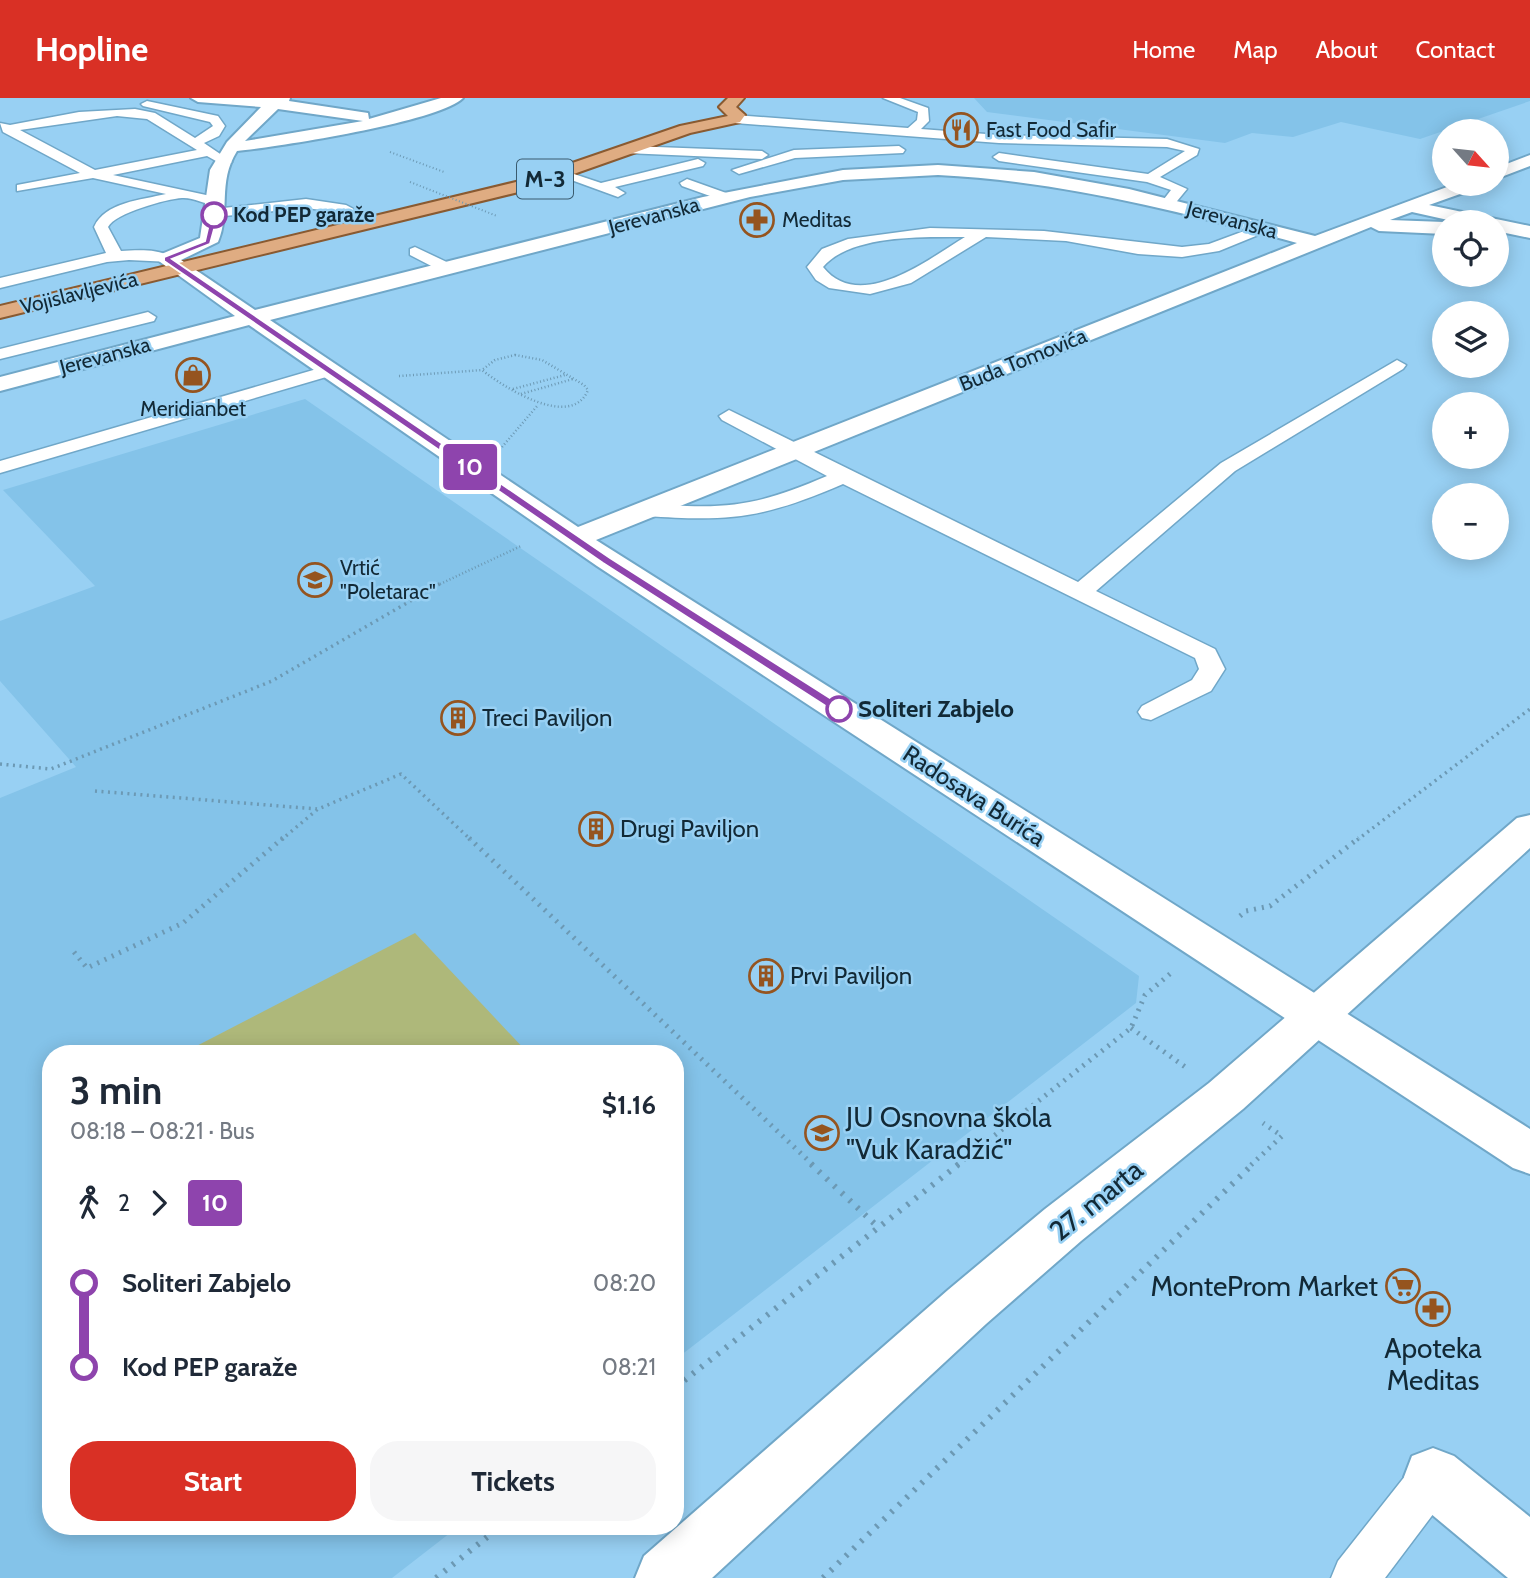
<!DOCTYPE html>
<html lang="en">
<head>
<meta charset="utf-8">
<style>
  :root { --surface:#fff; --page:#f6f6f7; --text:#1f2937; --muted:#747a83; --accent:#d93025 }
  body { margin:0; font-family:Cabin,sans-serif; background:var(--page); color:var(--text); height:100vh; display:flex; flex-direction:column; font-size:26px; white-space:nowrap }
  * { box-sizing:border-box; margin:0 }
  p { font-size:23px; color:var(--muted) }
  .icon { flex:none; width:38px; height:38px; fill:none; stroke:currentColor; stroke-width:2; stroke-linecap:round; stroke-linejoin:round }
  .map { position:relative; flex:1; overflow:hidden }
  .panel { position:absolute; left:42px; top:947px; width:642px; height:490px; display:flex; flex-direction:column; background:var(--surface); border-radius:28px; box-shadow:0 4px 18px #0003 }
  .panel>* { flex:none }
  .badge { padding:0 14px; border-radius:5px; font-size:24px; line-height:46px }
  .needle { width:46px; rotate:117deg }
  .tools { position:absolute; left:1432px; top:21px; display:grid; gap:14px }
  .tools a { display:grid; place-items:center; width:77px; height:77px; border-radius:50%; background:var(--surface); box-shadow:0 4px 18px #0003; font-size:35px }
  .map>.badge { position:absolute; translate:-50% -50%; box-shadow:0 0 0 4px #fff }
  .legs { display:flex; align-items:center; gap:10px; height:77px; padding:0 28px; font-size:23px }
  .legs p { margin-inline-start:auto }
  .summary { display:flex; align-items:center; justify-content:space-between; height:119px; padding:0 28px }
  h1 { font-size:38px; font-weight:700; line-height:52px }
  .action { display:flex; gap:14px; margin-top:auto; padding:14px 28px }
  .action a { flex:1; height:80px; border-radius:28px; background:var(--accent); color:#fff; font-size:28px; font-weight:700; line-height:80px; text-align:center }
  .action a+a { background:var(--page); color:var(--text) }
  ul { padding:0 28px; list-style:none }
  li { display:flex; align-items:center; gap:24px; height:84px; font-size:26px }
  li i { display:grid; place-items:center; width:10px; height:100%; margin:0 9px; background:currentColor }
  li i::after { content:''; width:18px; height:18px; margin:-9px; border:5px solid; border-radius:50%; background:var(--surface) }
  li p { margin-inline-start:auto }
  li:first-child i { background:linear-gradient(#0000 50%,currentColor 0) }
  li:last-child i { background:linear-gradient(currentColor 50%,#0000 0) }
  header { display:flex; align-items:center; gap:42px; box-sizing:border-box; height:98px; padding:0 35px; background:var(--accent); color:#fff }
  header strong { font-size:33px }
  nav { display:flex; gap:38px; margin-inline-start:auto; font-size:24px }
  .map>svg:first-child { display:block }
</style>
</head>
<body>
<header>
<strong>Hopline</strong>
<nav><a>Home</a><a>Map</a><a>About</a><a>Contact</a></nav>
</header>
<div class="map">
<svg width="1530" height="1480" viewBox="0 0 1530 1480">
  <rect width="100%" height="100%" fill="#98d0f3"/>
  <path fill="#84c3e9" d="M974 0H1530V3L1420 41 1341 24 1293 39 1252 35 1225 45 987 14Z
    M305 301 1139 878 1136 905 676 1261V956H51V1428H459L392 1480H0V700L76 669 0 583V523L95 488 3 392Z"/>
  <path fill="#aeb87a" d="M415 835 528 955H183Z"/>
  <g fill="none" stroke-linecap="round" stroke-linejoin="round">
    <g stroke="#70a7c8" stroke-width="3">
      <path id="service" d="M883 0H900L928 10 929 23 921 31 999 37 1167 41 1199 51 1197 57 1160 79 1187 91 1173 108 1168 109 1161 105 1171 92 1147 84 999 63 993 59 999 55 1148 76 1185 53 1167 49 999 45 735 25 729 21 735 17 908 30 917 22 918 14Z
        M147 3 218 18 225 28 219 38 204 45 232 64 225 68 207 58 113 77 220 100V106C207 109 195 99 182 100 167 101 115 115 108 129L121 153C137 152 161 150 174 161L171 164 129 162 107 164 0 190V180L106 155 94 129C105 104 141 102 166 96L93 80 17 93V87L80 75 3 34 0 25 10 27 79 14 135 11 155 15 195 40 213 28 210 24 143 8 141 6ZM117 18 147 21 197 52 95 72 20 32Z
        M630 48 762 53 768 57 762 61 626 55V49Z
        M899 48 905 52 903 55 795 60 739 76 732 72 794 52Z
        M698 61 705 65 703 68 615 89 625 95 618 99 555 76 562 72 601 85Z
        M687 81 729 96 731 99 724 103 682 88 680 85Z
        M306 101 346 107 365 117 358 121 337 114 306 110 214 119 207 115 214 111Z
        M1263 126 1270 130 1268 133 1219 153 1182 159 1138 156 1066 143 986 139 911 185 870 196 829 190 816 182 807 169 822 151 848 141 930 130 1044 133 1182 149 1209 146ZM965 139C930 160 860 216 823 169 851 136 924 139 965 139Z
        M415 149 453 167 455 170 447 175 441 173 410 157V151Z
        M148 214 156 219 154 223 0 261V251Z
        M1397 262 1406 267 1403 271 1235 373 1096 493 1215 551 1225 571 1211 593 1151 622 1142 620 1138 614 1142 608 1192 582 1199 571 1195 560 843 386C764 420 732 424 646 418L635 412C642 402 659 406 670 407 736 412 768 403 827 378L722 322 719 318 729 312 1078 484 1221 365Z
        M327 268 333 269 336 273 333 277 0 375V363Z
        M1433 1356 1449 1363 1456 1379 1449 1395 1385 1480H1331L1338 1463 1417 1363Z"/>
    </g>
    <g stroke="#70a7c8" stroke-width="4">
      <path id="minor" d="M191 0H290L289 3 368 15 369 21 441 0H463C439 24 277 49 237 53 217 85 231 113 218 144L181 162 255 212 703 99 843 72 938 67 1034 74 1129 91 1315 138 1455 86H1480L1477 90 1429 107 1530 128V140L1496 133V124H1457L1412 114 1390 122 1444 124V136L1379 133 1371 129 596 442 1530 1031V1076L1513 1070 597 468 249 227 0 293V279L235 218 156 161 159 157 200 140 210 72 227 44 261 9 198 4ZM278 11 363 23 245 43ZM938 77C1061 83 1178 113 1297 145L578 429 270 222 750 99 843 82Z
        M1530 57V68L1496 81V70Z
        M1433 1350 1454 1358 1530 1419V1480H1508L1412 1400 1404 1379 1412 1358Z"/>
    </g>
    <g stroke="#70a7c8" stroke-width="4">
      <path id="tertiary" d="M1530 717V750L1243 1011 1081 1143 986 1226 712 1480H635L644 1458 948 1192 1045 1111 1209 985 1517 720Z"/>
    </g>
    <g stroke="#895a31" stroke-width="4">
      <path id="primary" d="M728 0H744L736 9 745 17 740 24 690 35 531 91 0 220V208L520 83 680 28 728 18 719 9Z"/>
    </g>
    <path stroke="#6c99b4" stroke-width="2" stroke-dasharray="1 2.5" stroke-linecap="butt" d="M390 54 444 74"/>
    <path stroke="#6c99b4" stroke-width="2.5" stroke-dasharray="1 2.5" stroke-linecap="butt" d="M515 257 542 262 584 287 588 292C571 333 502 288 482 272L495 262Z
      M399 278 482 272
      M513 291 565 277
      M521 296 573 281
      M502 349 538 307
      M440 486 521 448"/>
    <path stroke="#6c99b4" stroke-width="3.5" stroke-dasharray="2 4.5" stroke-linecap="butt" d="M0 666 51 671 272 583 443 484
      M95 693 317 711
      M281 742 318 711 401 676 471 742
      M1357 742 1530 611"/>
    <path stroke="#6c99b4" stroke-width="5" stroke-dasharray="2 6" stroke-linecap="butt" d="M469 740 813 1067
      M1240 818 1246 813 1270 808 1359 740
      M74 854 87 870 183 825 283 740
      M1131 930 1188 971
      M957 1067 1131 930 1145 897 1171 875
      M1251 1067 1282 1038 1263 1025"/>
    <path stroke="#6c99b4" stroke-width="6" stroke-dasharray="2.5 8" stroke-linecap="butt" d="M811 1066 878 1129
      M676 1289 959 1066
      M436 1480 501 1428
      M823 1480 1253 1066"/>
    <use href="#service" fill="#fff" fill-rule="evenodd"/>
    <use href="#minor" fill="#fff" fill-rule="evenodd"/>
    <use href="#tertiary" fill="#fff" fill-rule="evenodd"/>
    <use href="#primary" fill="#dfac82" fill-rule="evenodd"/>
    <path stroke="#6c99b4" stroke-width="2" stroke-dasharray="1 2.5" stroke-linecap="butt" d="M410 84 497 118"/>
  </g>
  <path fill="#8e44ad" stroke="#fff" stroke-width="2" d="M214 115 218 117 210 146 172 161 610 460 844 609V614H835L603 465 164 163V159L205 143 211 117Z"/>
  <defs>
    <g id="restaurant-ring" transform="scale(1.75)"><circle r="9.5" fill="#98d0f3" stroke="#95541f" stroke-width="1.5"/><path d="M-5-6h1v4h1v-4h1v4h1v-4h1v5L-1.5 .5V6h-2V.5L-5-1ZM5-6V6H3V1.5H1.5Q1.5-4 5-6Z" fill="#95541f"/></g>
    <g id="pharmacy-ring" transform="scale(1.75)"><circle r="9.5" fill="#98d0f3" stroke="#95541f" stroke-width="1.5"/><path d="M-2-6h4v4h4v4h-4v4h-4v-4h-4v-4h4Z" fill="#95541f"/></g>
    <g id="shop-ring" transform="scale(1.75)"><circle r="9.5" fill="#98d0f3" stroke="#95541f" stroke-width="1.5"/><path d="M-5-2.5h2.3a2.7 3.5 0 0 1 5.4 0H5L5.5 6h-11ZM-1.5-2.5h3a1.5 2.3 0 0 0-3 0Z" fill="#95541f"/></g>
    <g id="school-ring" transform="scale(1.75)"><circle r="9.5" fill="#98d0f3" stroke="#95541f" stroke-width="1.5"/><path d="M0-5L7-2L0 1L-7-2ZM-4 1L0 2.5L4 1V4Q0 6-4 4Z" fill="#95541f"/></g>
    <g id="building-ring" transform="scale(1.75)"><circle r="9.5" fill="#98d0f3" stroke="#95541f" stroke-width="1.5"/><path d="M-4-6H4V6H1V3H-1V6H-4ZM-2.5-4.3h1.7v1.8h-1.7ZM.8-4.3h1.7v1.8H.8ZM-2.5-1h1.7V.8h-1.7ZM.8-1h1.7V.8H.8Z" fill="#95541f"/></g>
    <g id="supermarket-ring" transform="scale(1.75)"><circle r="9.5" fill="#98d0f3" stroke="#95541f" stroke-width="1.5"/><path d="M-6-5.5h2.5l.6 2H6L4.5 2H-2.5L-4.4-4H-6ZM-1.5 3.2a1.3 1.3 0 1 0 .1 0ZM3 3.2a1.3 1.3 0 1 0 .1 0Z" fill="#95541f"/></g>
  </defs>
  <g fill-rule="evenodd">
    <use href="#restaurant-ring" x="961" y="32"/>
    <use href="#pharmacy-ring" x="757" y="122"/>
    <use href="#shop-ring" x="193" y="277"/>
    <use href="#school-ring" x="315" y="482"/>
    <use href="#building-ring" x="458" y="620"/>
    <use href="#building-ring" x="596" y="731"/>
    <use href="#building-ring" x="766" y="878"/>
    <use href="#school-ring" x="822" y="1035"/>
    <use href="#supermarket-ring" x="1403" y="1188"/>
    <use href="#pharmacy-ring" x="1433" y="1211"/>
  </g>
  <g fill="#fff" stroke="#8e44ad" stroke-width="3.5">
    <circle cx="214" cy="117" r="12"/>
    <circle cx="839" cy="611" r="12"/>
  </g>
  <g text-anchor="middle" stroke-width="5" stroke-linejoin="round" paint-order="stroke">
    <g font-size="21" fill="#122936" stroke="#98d0f3" text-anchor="start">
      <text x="986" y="39">Fast Food Safir</text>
      <text x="782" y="129">Meditas</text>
      <text x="193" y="318" text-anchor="middle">Meridianbet</text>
      <text x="340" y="477">Vrtić<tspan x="340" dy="24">"Poletarac"</tspan></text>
    </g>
    <g font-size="21" font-weight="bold" fill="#122936" stroke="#98d0f3" text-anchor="start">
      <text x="233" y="124">Kod PEP garaže</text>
    </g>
    <g font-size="21" fill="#122936" stroke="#98d0f3">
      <text transform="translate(654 118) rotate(-15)" y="7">Jerevanska</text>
      <text transform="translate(1232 122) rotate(15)" y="7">Jerevanska</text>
      <text transform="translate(79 195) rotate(-14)" y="7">Vojislavljevića</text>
      <text transform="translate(105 258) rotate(-15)" y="7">Jerevanska</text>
      <text transform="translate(1023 262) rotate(-22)" y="7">Buda Tomovića</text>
    </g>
    <rect fill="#98d0f3" stroke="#3a5b6f" stroke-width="2" x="517" y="61.5" width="56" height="39" rx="5"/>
    <g font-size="23" font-weight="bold" fill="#122936">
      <text x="545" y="89">M-3</text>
    </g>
    <g font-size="24" font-weight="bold" fill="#122936" stroke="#98d0f3" text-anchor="start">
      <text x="858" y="619">Soliteri Zabjelo</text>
    </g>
    <g font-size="24" fill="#122936" stroke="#98d0f3" text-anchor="start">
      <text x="482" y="628">Treci Paviljon</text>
      <text x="620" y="739">Drugi Paviljon</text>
      <text x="790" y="886">Prvi Paviljon</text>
    </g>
    <g font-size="24" fill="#122936" stroke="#98d0f3">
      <text transform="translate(974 698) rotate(33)" y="8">Radosava Burića</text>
    </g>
    <g font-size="28" fill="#122936" stroke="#98d0f3" text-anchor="start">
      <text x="846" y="1029">JU Osnovna škola<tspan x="846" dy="32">"Vuk Karadžić"</tspan></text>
      <text x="1378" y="1198" text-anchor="end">MonteProm Market</text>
      <text x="1433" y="1260" text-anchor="middle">Apoteka<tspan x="1433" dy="32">Meditas</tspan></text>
    </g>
    <g font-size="28" fill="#122936" stroke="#98d0f3">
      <text transform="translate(1096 1102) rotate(-39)" y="10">27. marta</text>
    </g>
  </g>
</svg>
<div class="tools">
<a><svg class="needle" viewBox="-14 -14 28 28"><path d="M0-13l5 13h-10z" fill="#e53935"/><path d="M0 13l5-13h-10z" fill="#747a83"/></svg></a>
<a><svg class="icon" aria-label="locate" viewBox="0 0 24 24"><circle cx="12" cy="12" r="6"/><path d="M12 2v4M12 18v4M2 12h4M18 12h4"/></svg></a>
<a><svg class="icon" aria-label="layers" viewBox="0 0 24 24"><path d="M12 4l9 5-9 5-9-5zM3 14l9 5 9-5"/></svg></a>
<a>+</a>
<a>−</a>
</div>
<b class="badge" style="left:470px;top:369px;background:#8e44ad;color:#fff">10</b>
<section class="panel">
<div class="summary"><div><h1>3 min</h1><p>08:18 – 08:21 · Bus</p></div><b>$1.16</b></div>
<div class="legs"><svg class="icon" aria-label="walk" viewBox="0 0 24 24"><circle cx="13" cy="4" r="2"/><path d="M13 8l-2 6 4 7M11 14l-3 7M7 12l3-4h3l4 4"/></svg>2<svg class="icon" aria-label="forward" viewBox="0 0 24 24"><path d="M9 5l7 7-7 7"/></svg><b class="badge" style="background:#8e44ad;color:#fff">10</b></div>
<ul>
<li><i style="color:#8e44ad"></i><b>Soliteri Zabjelo</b><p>08:20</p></li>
<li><i style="color:#8e44ad"></i><b>Kod PEP garaže</b><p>08:21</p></li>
</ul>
<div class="action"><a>Start</a><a>Tickets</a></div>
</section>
</div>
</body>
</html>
